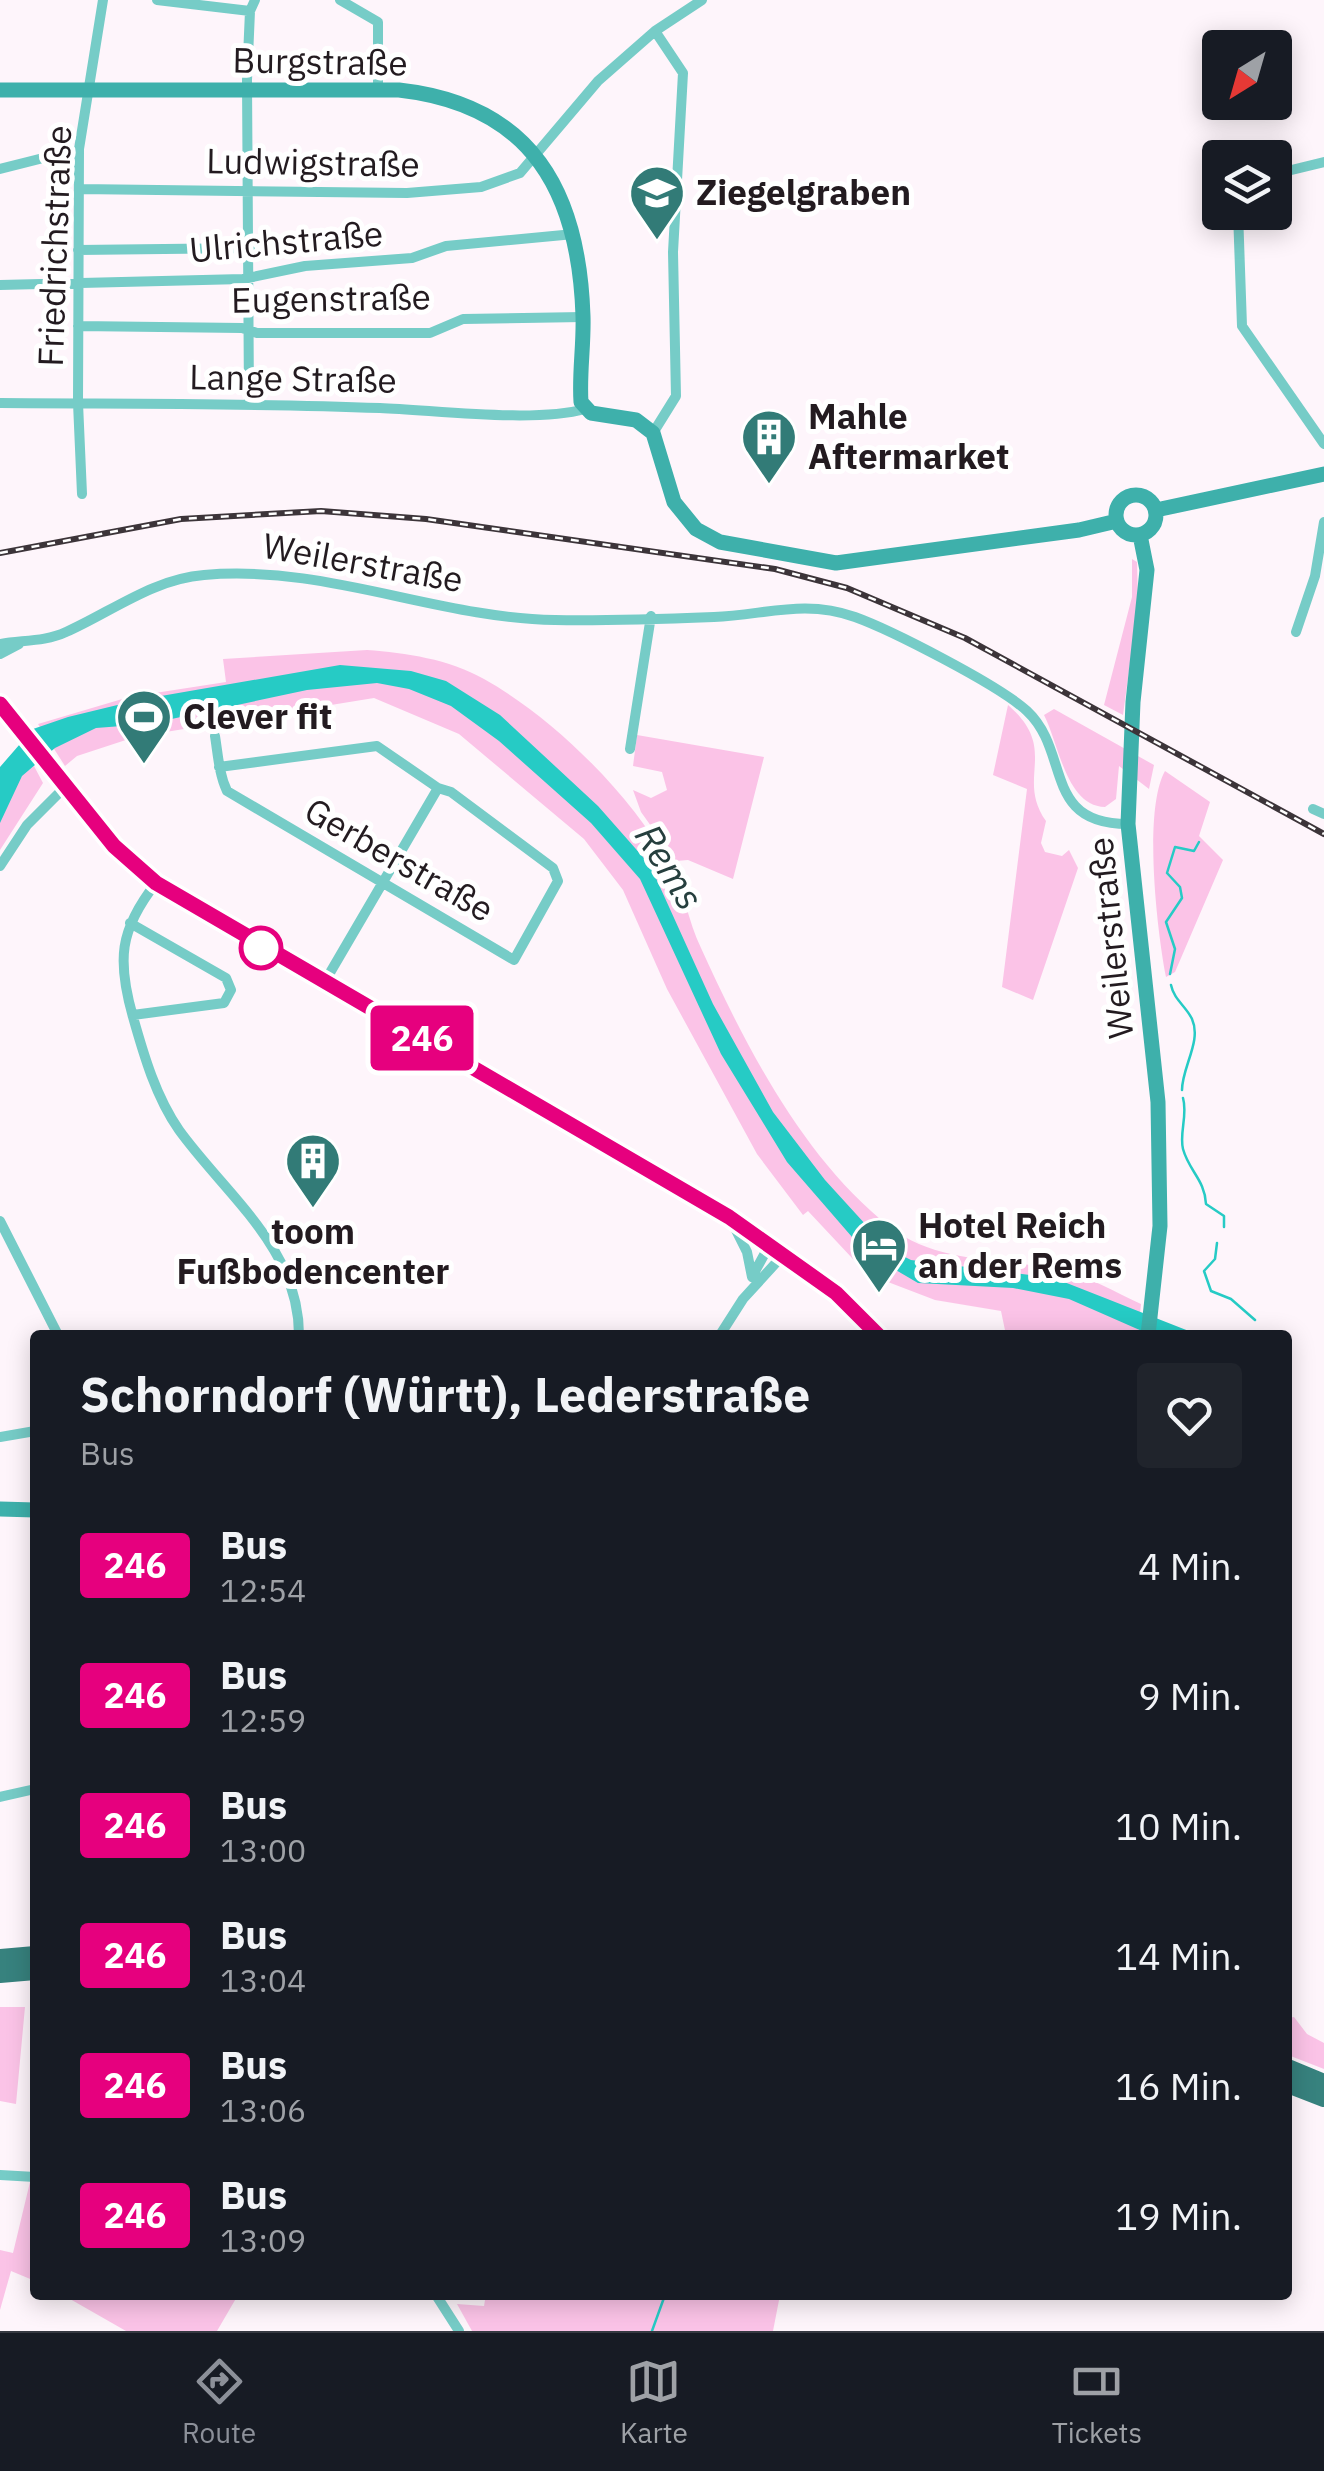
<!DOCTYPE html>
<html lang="de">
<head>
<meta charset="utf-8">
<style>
  :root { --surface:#171b24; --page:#20242c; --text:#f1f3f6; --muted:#9ea1a6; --line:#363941; --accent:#8c9099 }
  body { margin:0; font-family:"IBM Plex Sans",sans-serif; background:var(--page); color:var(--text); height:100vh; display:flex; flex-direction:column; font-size:38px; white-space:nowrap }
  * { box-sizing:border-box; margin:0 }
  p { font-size:32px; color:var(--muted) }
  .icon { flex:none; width:55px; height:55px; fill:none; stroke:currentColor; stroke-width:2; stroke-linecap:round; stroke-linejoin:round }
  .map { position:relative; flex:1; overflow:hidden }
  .sheet { position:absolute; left:30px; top:1330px; width:1262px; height:970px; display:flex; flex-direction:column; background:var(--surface); border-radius:10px; box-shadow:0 5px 25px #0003 }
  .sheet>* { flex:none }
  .badge { padding:0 20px; border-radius:8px; font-size:35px; line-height:65px }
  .needle { width:65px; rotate:217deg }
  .fabs { position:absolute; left:1202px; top:30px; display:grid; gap:20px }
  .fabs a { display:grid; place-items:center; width:90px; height:90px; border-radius:10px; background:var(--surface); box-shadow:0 5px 25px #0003; font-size:50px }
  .map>.badge { position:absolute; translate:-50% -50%; box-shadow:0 0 0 5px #fff }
  .round { display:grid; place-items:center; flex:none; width:105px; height:105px; border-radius:10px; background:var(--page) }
  .summary { display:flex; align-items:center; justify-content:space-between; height:170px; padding:0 50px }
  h1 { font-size:48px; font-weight:800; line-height:75px }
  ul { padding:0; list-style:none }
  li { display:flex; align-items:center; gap:30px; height:130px; padding:0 50px }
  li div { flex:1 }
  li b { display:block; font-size:38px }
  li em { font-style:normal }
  li .badge { min-width:110px; font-weight:700; text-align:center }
  .menu { display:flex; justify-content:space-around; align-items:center; height:140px; border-top:2px solid var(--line); background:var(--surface); font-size:28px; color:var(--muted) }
  .menu a { display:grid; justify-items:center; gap:5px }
  .menu .on { color:var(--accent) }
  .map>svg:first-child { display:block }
</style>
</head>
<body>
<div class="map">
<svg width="1324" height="2331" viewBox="0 0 1324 2331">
  <rect width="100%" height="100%" fill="#fef5fb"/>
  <path fill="#fbc3e7" d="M1132 559 1137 562 1138 604 1123 715 1104 705 1132 597Z
    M367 650C406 653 449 659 484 679 554 718 630 794 669 863 684 890 688 921 701 948 746 1047 804 1160 890 1227 937 1264 1002 1258 1057 1269 1085 1274 1114 1292 1141 1304L1138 1335H1006L1001 1311 935 1300 867 1274 808 1211 803 1215 757 1154 667 989 623 890 584 839 459 734 374 698 135 737 77 756 65 766 38 724 129 697 226 682 223 659Z
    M1008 705C1060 750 1015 777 1046 821L1041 843 1045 852 1062 856 1069 850 1078 868 1033 1000 1002 987 1027 789 993 775Z
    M1054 709 1154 765 1149 789 1119 766 1116 799 1105 807C1066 806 1059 744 1044 715Z
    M637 735 764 757 733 879 688 860 676 861 641 812 633 790 651 798 667 790 662 772 633 766Z
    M34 766 43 783 0 850V767L29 770Z
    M1165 771 1210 802 1199 836 1223 860 1175 972 1166 977C1157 931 1143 810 1165 771Z
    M0 2007H25L16 2104 0 2101Z
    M1294 2017 1307 2034 1324 2043V2069L1288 2055V2018Z
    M30 2182H35V2281L11 2271 0 2310V2250L13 2253Z
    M63 2295H238L217 2331H126Z
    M441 2295H780L773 2331H472L457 2304 484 2306 485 2300Z"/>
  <path fill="#26cbc5" d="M340 665 411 671 446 681 500 715 598 806 650 865 713 1004 773 1112 825 1180 887 1248 911 1260 1054 1278 1199 1335H1151L1069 1299 1013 1288 918 1283 865 1252 787 1162 721 1054 640 879 591 823 499 741 451 706 409 689 377 683 307 690 148 724 96 728 55 748 22 776 0 823V767L33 729 68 717 138 700Z"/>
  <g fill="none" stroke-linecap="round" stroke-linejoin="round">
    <path stroke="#26cbc5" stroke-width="2.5" d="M1170 974 1175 949 1166 922 1182 898 1180 887 1167 873 1175 847 1194 851 1199 842
      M1171 985C1174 1000 1186 1006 1192 1019 1202 1041 1182 1067 1182 1090
      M1183 1098C1188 1115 1179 1133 1183 1149 1189 1171 1205 1180 1206 1204L1224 1216V1227
      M1217 1243 1215 1259 1204 1271 1211 1291 1231 1299 1255 1320
      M652 2331 665 2295"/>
    <path stroke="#76ccc7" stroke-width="10" d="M157 0 250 11
      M340 0 378 22V88
      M0 169 79 149
      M1275 174 1324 162
      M79 189 407 193 481 187 520 173 598 81 655 31 702 0
      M1238 212 1242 326 1324 444
      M78 250 250 248
      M0 285 243 279 305 266 412 258 446 246 574 234
      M78 326 242 328 257 333H430L463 319 583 317
      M0 403C127 404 253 403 380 408 436 410 534 423 585 409
      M249 403 247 80 250 11 255 0
      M653 433 676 396 673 252 683 73 655 31
      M82 494 78 403 79 149 103 0
      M1296 632 1315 576 1324 522
      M0 644C21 640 45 642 66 632 111 612 153 579 204 575 325 564 436 618 555 620 607 621 662 619 714 617 765 615 804 599 855 617 891 630 999 685 1027 711 1071 752 1042 824 1128 824
      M0 654 19 644
      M215 736C218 755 219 774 227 791L514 960 558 881 553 868 451 792 438 788 377 746 219 767
      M630 749 651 616
      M1313 809 1324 814
      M0 866 27 825 65 787
      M156 883C119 930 117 961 133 1017 144 1056 156 1097 179 1130 226 1195 299 1248 299 1335
      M130 923 226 978 231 990 224 1003 133 1015
      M324 983 438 788
      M0 1221 58 1335
      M732 1222 747 1252 752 1277
      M753 1275 770 1244
      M720 1335 743 1299 784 1254
      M0 1437 35 1431
      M0 1797 35 1789
      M0 2175 35 2177
      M436 2295 459 2331"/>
    <path stroke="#3eb0ab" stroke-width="15" d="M0 90H399C533 105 579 193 583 316 584 345 579 373 581 402L591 413 636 420 653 433 674 502 696 529 720 542 836 563 1079 530 1117 521
      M1116 515a20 20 0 1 1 40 0a20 20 0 1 1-40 0Z
      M1156 510 1324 474
      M1140 535 1147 570 1133 702 1128 824 1158 1102 1160 1226 1148 1335
      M0 704 115 846 156 883 729 1217 836 1293 878 1335
      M0 1509 35 1510"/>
    <path stroke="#37827e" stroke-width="18" d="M0 1958 35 1955
      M0 1974 35 1971
      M1288 2068 1324 2083
      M1288 2084 1324 2098"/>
    <g stroke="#3c3439" stroke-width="6">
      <path id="rail" d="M0 553 181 519 321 511 426 519 775 569 847 588 965 638 1324 834"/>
    </g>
    <use href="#rail" stroke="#fff" stroke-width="2.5" stroke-dasharray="8" stroke-linecap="butt"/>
  </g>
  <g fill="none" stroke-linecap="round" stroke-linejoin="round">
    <g stroke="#fff" stroke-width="22">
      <path id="line" d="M0 704 114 846 156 883 729 1217 836 1293 878 1335"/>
    </g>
    <use href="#line" stroke="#e6007e" stroke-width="15"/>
  </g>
  <defs>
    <g id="school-pin" transform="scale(2.875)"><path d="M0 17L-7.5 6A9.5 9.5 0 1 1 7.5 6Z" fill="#327b77" stroke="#fff"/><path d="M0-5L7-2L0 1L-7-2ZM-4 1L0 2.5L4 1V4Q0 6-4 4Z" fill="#fff"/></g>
    <g id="building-pin" transform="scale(2.875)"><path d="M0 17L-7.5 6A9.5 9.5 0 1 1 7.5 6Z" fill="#327b77" stroke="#fff"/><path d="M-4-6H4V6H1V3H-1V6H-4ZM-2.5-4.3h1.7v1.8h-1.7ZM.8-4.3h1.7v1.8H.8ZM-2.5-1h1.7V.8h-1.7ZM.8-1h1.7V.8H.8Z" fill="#fff"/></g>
    <g id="stadium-pin" transform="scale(2.875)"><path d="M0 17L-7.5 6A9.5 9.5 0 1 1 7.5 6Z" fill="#327b77" stroke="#fff"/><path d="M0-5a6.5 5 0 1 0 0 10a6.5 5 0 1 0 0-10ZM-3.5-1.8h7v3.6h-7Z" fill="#fff"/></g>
    <g id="hotel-pin" transform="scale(2.875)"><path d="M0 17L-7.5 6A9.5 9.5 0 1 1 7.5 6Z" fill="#327b77" stroke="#fff"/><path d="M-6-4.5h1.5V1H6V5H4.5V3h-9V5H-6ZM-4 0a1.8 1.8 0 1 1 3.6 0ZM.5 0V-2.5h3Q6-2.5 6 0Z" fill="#fff"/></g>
  </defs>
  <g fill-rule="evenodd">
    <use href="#school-pin" x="657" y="193"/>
    <use href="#building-pin" x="769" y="437"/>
    <use href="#stadium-pin" x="144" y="717"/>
    <use href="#building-pin" x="313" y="1161"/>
    <use href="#hotel-pin" x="879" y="1246"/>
  </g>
  <circle fill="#fff" stroke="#e6007e" stroke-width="5" cx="261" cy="948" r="20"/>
  <g text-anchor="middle" stroke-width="10" stroke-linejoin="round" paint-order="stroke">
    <g font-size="35" fill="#231b20" stroke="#fff">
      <text transform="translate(320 62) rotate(1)" y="12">Burgstraße</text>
      <text transform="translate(313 163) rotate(1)" y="12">Ludwigstraße</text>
      <text transform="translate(286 242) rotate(-5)" y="12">Ulrichstraße</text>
      <text transform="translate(55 246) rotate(-88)" y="12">Friedrichstraße</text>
      <text transform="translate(331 299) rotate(-1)" y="12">Eugenstraße</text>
      <text transform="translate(293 379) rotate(1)" y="12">Lange Straße</text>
      <text transform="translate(363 563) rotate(10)" y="12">Weilerstraße</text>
      <text transform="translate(399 860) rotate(30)" y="12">Gerberstraße</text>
      <text transform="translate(1111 938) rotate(-96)" y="12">Weilerstraße</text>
    </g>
    <g font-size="35" font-weight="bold" fill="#231b20" stroke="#fff" text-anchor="start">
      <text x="696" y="205">Ziegelgraben</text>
      <text x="808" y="429">Mahle<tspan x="808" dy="40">Aftermarket</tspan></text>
      <text x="183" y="729">Clever fit</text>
      <text x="918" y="1238">Hotel Reich<tspan x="918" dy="40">an der Rems</tspan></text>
      <text x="313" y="1244" text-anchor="middle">toom<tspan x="313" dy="40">Fußbodencenter</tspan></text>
    </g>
    <g font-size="38" font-style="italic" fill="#263f3e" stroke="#fff">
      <text transform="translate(669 867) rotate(58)" y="13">Rems</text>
    </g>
  </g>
</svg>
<div class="fabs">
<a><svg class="needle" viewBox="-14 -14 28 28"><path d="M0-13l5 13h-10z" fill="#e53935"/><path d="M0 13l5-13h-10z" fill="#9ea1a6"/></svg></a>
<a><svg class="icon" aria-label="layers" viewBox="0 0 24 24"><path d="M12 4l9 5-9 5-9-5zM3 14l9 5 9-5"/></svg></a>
</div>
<b class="badge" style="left:422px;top:1038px;background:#e6007e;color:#fff">246</b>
<section class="sheet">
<div class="summary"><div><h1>Schorndorf (Württ), Lederstraße</h1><p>Bus</p></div><a class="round"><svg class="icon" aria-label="heart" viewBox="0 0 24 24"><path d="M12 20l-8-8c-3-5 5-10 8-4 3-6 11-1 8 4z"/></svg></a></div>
<ul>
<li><span class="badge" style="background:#e6007e;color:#fff">246</span><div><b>Bus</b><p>12:54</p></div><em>4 Min.</em></li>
<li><span class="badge" style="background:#e6007e;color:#fff">246</span><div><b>Bus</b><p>12:59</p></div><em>9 Min.</em></li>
<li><span class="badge" style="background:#e6007e;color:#fff">246</span><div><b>Bus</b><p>13:00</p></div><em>10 Min.</em></li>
<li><span class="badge" style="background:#e6007e;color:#fff">246</span><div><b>Bus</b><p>13:04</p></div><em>14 Min.</em></li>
<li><span class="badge" style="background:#e6007e;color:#fff">246</span><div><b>Bus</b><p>13:06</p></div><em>16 Min.</em></li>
<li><span class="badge" style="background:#e6007e;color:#fff">246</span><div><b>Bus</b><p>13:09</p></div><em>19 Min.</em></li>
</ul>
</section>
</div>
<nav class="menu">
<a class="on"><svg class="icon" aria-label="directions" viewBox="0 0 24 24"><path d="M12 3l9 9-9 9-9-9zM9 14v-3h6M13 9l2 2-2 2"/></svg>Route</a>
<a><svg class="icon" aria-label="map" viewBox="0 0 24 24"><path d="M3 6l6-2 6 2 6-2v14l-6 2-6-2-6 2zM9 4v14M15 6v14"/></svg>Karte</a>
<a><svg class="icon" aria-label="tickets" viewBox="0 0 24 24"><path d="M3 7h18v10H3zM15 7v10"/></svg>Tickets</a>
</nav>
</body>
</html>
